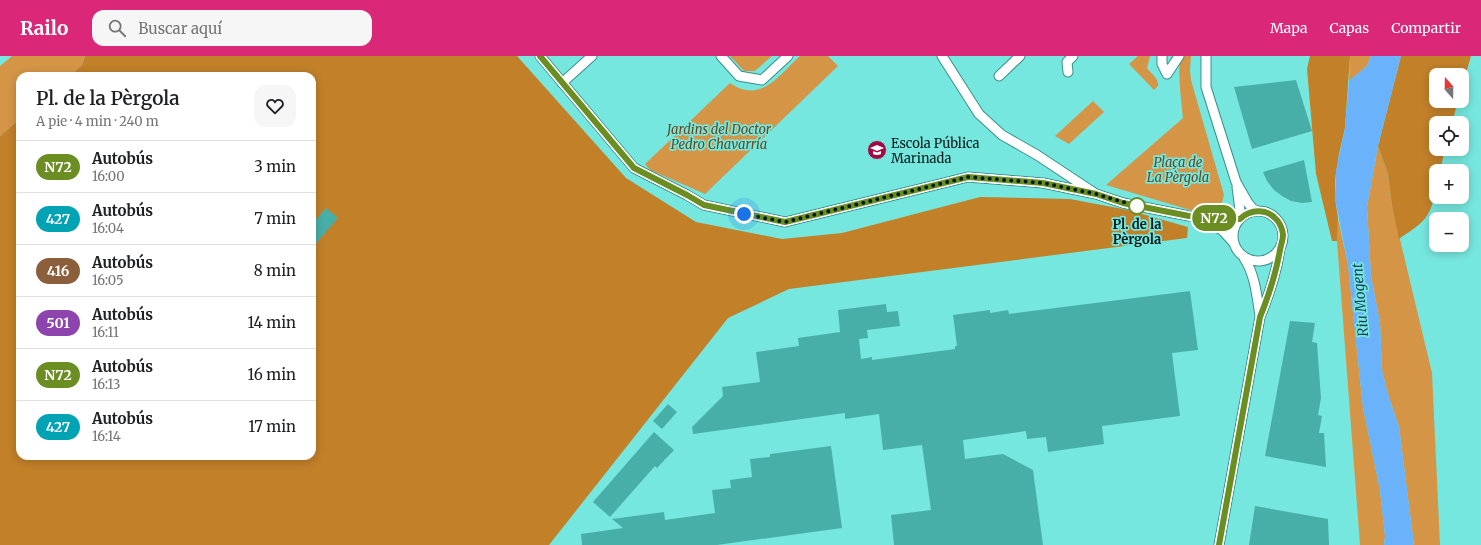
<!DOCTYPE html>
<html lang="es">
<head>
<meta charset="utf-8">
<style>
  :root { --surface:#fff; --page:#f6f6f6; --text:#202124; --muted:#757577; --line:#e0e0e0; --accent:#db2777 }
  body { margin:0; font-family:Merriweather,serif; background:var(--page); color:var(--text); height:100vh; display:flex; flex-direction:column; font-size:15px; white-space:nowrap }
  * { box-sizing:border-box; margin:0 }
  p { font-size:13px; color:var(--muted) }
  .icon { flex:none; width:22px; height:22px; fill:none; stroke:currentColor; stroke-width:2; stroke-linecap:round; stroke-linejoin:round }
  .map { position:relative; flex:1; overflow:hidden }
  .panel { position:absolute; left:16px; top:16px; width:300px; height:388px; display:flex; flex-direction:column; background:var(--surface); border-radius:12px; box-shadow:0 2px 10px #0003 }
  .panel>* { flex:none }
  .badge { padding:0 8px; border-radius:13px; font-size:14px; line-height:26px }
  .needle { width:26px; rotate:340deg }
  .controls { position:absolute; left:1429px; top:12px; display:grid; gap:8px }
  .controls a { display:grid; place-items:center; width:40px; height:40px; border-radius:8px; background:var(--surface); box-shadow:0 2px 10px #0003; font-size:20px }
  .you { position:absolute; width:20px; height:20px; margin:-10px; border:3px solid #fff; border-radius:50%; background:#1a73e8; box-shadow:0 0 0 6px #1a73e833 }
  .map>.badge { position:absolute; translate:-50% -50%; box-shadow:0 0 0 2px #fff }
  .round { display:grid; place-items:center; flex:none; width:42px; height:42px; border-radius:12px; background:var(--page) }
  .headline { display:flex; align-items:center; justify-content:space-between; height:68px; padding:0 20px }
  h1 { font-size:19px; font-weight:600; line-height:30px }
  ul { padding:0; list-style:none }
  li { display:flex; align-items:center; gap:12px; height:52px; padding:0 20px; border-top:1px solid var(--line) }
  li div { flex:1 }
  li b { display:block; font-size:15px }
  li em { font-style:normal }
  li .badge { min-width:44px; font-weight:700; text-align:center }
  header { display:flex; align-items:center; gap:24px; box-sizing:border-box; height:56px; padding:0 20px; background:var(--accent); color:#fff }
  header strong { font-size:19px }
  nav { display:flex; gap:22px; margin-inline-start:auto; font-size:14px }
  .search { width:280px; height:36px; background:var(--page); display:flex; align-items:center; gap:10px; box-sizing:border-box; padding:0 14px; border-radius:12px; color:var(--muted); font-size:15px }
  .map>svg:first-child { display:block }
</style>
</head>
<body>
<header>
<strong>Railo</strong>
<div class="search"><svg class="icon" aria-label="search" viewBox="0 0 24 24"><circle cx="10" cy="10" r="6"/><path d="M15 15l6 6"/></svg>Buscar aquí</div>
<nav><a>Mapa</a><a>Capas</a><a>Compartir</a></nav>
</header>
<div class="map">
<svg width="1481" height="489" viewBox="0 0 1481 489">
  <rect width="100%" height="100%" fill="#76e7df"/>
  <path fill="#d59547" d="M12 0H85L82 9 70 20H20V63L0 80V10Z
    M730 0H772L755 15H744Z
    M800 0H828L838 10 705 138 650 114 645 108 730 27C761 48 778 20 800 0Z
    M1138 0H1150L1147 12C1151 18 1159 22 1158 30L1154 34 1129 8Z
    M1182 0H1191L1190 14 1191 24 1224 139 1221 150 1203 156H1197L1106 129 1183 62C1182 50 1176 8 1182 0Z
    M1350 0H1371L1367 10 1349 25Z
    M1093 45 1104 56 1069 88 1055 80Z
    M1378 90 1388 118 1392 150 1432 317 1440 489H1414L1399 371 1387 335 1382 314 1380 267 1371 220 1367 151Z
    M1338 163 1348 209 1363 352 1380 434 1385 480 1384 489H1360L1337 185Z"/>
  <path fill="#c28029" d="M85 0H517L626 122 696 166 782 183 842 177 980 141 1070 143 1128 154 1188 171 1187 182 789 233 728 262 549 489H0V80L20 63V400H312V20H70L82 9Z
    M1310 0H1350L1345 72 1339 98 1335 124V142L1338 162 1337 185H1332L1316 118 1307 13Z
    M1401 0H1471L1462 31V19H1436V45H1458L1452 67H1436V93H1445L1440 115H1436C1436 127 1435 147 1428 158 1422 169 1408 176 1399 183L1392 150 1388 118 1378 90Z"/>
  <path fill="#6ab3fa" d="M1371 0H1401L1378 90 1367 151 1371 220 1380 267 1382 314 1387 335 1399 371 1414 489H1384L1385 480 1380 434 1363 352 1348 209 1335 142 1336 115 1345 72 1349 25 1367 10Z"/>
  <path fill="#48afa8" d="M1296 24 1312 75 1252 93 1234 31Z
    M1304 104 1312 146 1302 147 1291 145 1282 140 1274 134 1267 125 1263 116Z
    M326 152 338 162 312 192V168Z
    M1190 235 1198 294 1172 297 1180 360 1102 370 1104 388 1048 396 1046 381 1027 383 1026 375 963 384 965 403 1003 398 1033 414 1043 489H894L891 459 931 454 922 389 883 394 879 358 845 363V357L693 378 692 371 723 340 722 331 760 326 756 296 799 290 798 282 840 276 838 254 886 248 887 256 898 255 900 270 867 274 868 282 859 283 861 303 872 301V304L955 293V290H957L953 259 990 254V257L1008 254 1009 258Z
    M1290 265 1315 267 1312 286 1317 287 1321 342 1318 359 1322 360 1319 377H1324L1326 411 1265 400Z
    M668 348 677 356 662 373 653 365Z
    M654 376 674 394 657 412 655 410 610 461 593 446Z
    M831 390 842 472 717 489H582L581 478 623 472 612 463 664 456 665 464 715 457 712 434 731 432 730 424 752 421 750 403 770 401V398Z
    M1255 450 1328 463 1329 489H1249Z"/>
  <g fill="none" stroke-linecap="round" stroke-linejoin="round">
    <g stroke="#38908a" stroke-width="11">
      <path id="street" d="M540 0 634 112 687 139 704 149 785 166 968 121 1043 127 1096 138
        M721 0 739 20 762 24 788 0
        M942 0 979 58 1002 79 1037 99 1096 138 1123 147 1189 160 1239 163
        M1162 0V8L1167 18
        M1206 0V31L1236 126 1248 147 1253 153 1258 155
        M1068 16 1067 6 1073 0
        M1167 18 1179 0
        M999 20 1020 0
        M562 27 592 0
        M1237 131 1241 162
        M1233 180a25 25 0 1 1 50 0a25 25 0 1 1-50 0Z
        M1198 163 1222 174 1233 186
        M1244 202C1255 218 1257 241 1260 260
        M1219 489 1260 261C1269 239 1277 216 1280 192"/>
    </g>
    <use href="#street" stroke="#fff" stroke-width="9"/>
  </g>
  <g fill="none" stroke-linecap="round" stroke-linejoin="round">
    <g stroke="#fff" stroke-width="9">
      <path id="line" d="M540 0 634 112 687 139 704 149 785 166 968 121 1043 127 1096 138 1123 147 1189 160 1240 163C1246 157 1255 154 1265 156 1275 159 1282 168 1283 179 1283 184 1281 188 1280 194 1276 217 1269 239 1260 261L1219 489"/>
    </g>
    <use href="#line" stroke="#6b8e23" stroke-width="6"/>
    <path stroke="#031b19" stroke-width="4" stroke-dasharray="0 7.2" d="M744 158 785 166 968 121 1043 127 1096 138 1137 150"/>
  </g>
  <defs>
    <g id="school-disc" transform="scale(1)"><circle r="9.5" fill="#a30843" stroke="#76e7df"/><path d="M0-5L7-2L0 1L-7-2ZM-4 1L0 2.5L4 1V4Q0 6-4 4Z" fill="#fff"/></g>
  </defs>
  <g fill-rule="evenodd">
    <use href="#school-disc" x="877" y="94"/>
  </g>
  <circle fill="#fff" stroke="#6b8e23" stroke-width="2" cx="1137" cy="150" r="8"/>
  <g text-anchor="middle" stroke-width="3.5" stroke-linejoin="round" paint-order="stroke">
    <g font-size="13" font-style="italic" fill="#6a471c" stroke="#76e7df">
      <text x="719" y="78">Jardins del Doctor<tspan x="719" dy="15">Pedro Chavarría</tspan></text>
      <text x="1178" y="111">Plaça de<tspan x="1178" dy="15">La Pèrgola</tspan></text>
    </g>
    <g font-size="13" fill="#031b19" stroke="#76e7df" text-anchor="start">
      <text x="891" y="92">Escola Pública<tspan x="891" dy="15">Marinada</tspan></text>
    </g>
    <g font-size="13" font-weight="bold" fill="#031b19" stroke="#76e7df">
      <text x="1137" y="173">Pl. de la<tspan x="1137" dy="15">Pèrgola</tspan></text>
    </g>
    <g font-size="14" font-style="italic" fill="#133a5d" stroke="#76e7df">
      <text transform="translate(1360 244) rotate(-95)" y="5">Riu Mogent</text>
    </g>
  </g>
</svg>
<div class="controls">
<a><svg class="needle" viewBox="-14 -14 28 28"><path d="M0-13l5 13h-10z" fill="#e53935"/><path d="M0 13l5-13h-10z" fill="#757577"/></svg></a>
<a><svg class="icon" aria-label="locate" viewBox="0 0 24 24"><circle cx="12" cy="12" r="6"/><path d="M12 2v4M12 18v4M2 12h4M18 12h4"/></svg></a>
<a>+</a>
<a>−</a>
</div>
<div class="you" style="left:744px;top:158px"></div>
<b class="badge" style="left:1214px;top:162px;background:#6b8e23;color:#fff">N72</b>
<section class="panel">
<div class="headline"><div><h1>Pl. de la Pèrgola</h1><p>A pie · 4 min · 240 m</p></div><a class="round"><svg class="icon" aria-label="heart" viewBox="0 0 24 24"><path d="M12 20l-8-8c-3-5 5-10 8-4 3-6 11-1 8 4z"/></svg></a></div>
<ul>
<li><span class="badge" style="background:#6b8e23;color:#fff">N72</span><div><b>Autobús</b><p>16:00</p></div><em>3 min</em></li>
<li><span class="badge" style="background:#00a3b4;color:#fff">427</span><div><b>Autobús</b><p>16:04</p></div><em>7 min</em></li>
<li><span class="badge" style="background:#8b5e3c;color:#fff">416</span><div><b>Autobús</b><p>16:05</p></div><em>8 min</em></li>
<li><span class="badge" style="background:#8e44ad;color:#fff">501</span><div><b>Autobús</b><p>16:11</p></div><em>14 min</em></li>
<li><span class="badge" style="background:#6b8e23;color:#fff">N72</span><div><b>Autobús</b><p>16:13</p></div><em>16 min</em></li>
<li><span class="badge" style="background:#00a3b4;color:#fff">427</span><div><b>Autobús</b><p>16:14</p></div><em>17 min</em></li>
</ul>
</section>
</div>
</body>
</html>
